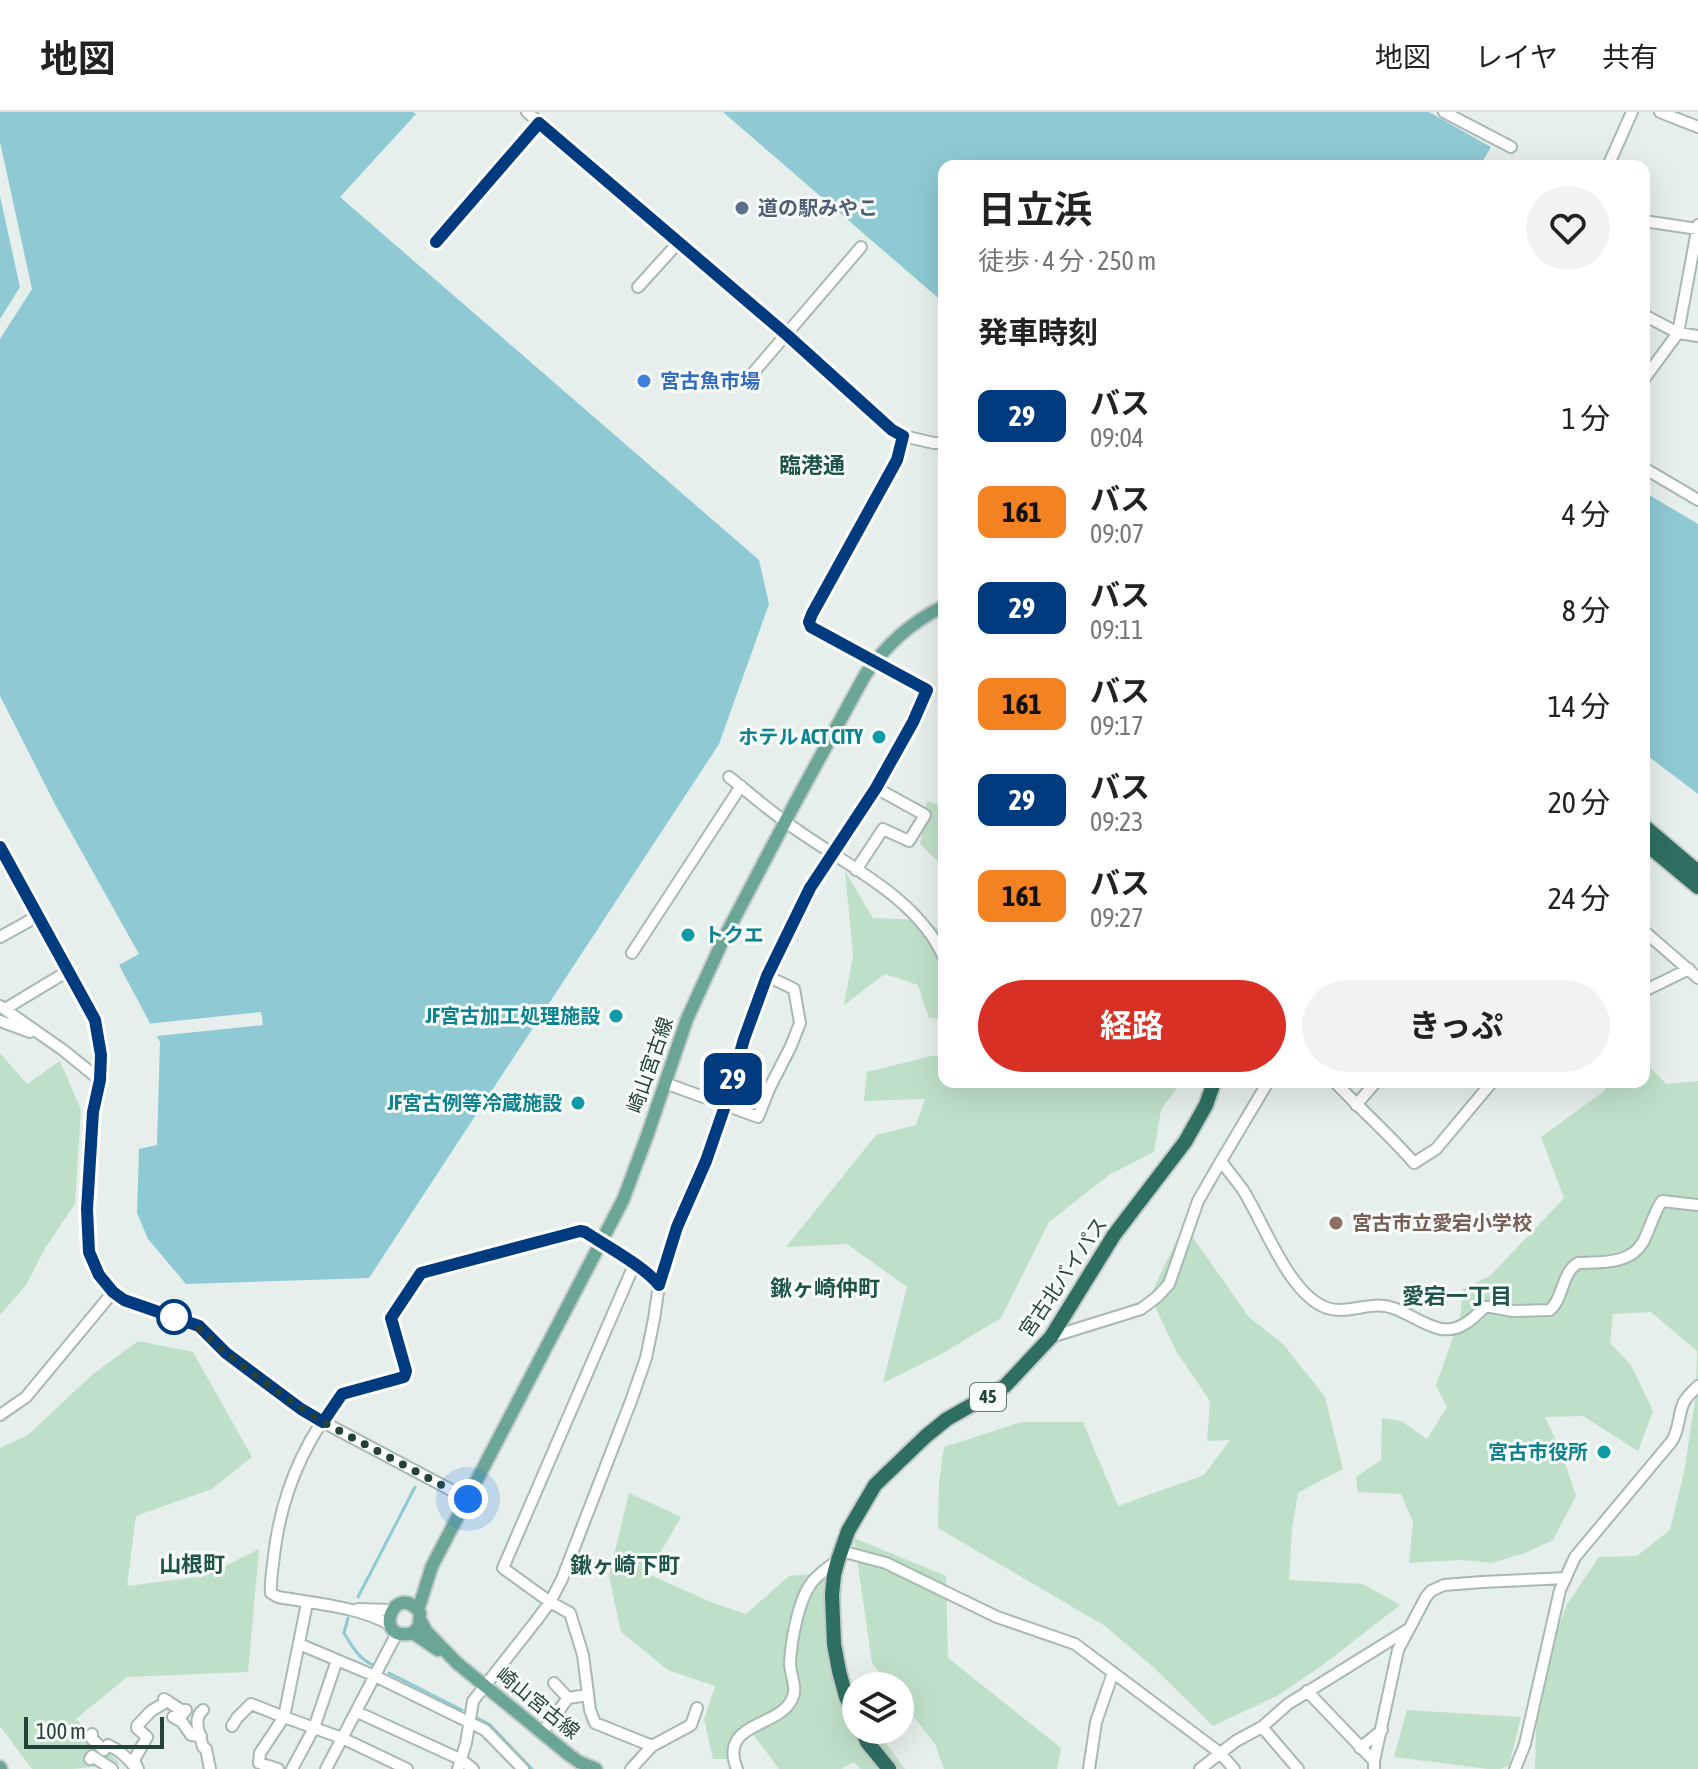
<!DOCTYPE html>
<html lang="ja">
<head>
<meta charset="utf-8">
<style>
  :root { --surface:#fff; --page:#f2f2f2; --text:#222; --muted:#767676; --line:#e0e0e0; --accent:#d93025 }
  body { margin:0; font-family:"Asap Condensed","Noto Sans JP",sans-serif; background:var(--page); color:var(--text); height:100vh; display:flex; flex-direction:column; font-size:30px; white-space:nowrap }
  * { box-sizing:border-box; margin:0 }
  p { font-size:26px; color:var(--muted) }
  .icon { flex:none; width:44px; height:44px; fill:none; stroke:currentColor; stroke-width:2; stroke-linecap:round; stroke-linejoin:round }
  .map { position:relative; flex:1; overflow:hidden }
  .details { position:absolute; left:938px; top:48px; width:712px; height:928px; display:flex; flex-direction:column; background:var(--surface); border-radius:16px; box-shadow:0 8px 32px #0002 }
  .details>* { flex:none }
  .badge { padding:0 16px; border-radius:12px; font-size:28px; line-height:52px }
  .fabs { position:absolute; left:842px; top:1560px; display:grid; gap:16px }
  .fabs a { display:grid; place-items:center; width:72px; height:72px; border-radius:50%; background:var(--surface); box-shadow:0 8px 32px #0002; font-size:40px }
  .scale { position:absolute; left:24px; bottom:20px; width:140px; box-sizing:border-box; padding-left:8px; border:4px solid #24423a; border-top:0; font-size:22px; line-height:28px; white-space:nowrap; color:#24423a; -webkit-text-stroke:6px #f7fbf9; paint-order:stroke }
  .you { position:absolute; width:40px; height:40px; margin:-20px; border:6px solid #fff; border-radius:50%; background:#1a73e8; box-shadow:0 0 0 12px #1a73e833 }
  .map>.badge { position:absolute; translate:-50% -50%; box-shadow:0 0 0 4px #fff }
  h2 { padding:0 40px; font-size:30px; line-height:72px }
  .round { display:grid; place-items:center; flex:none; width:84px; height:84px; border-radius:42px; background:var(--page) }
  .overview { display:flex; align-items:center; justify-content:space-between; height:136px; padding:0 40px }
  h1 { font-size:38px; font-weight:700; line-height:60px }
  .button { display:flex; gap:16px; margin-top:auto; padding:16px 40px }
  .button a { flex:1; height:92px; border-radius:48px; background:var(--accent); color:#fff; font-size:32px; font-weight:700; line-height:92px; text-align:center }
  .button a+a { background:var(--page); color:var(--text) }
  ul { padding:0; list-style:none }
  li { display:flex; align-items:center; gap:24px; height:96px; padding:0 40px }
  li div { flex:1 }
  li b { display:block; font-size:30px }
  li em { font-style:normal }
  li .badge { min-width:88px; font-weight:700; text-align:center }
  header { display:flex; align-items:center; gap:48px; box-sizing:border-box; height:112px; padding:0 40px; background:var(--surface); border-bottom:2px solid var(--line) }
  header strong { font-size:38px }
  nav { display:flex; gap:44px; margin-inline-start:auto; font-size:28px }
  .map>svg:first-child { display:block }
</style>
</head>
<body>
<header>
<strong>地図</strong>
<nav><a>地図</a><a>レイヤ</a><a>共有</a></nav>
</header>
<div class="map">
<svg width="1698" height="1657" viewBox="0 0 1698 1657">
  <rect width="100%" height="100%" fill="#e6efeb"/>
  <path fill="#bfe0c8" d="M927 689 944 695V755L920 732Z
    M845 759 873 806 925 808 944 821V907L929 906 918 873 885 862 844 893 853 843Z
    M0 941 27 972 60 949 81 998 75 1092 46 1135 26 1173 0 1203Z
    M932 944H944V970H1181L1161 998 1154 1040 1109 1063 1049 1110 1001 1206 945 1240 883 1271 907 1175 847 1132 786 1135 876 1023 916 1013 925 987 864 989 867 960Z
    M1644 949 1666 972 1698 969V1657H1535L1536 1618 1545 1553 1566 1494 1599 1445 1637 1444 1670 1418 1685 1356 1690 1320 1696 1284 1697 1239 1651 1200 1613 1202 1610 1231 1631 1253 1653 1299 1638 1339 1583 1304 1545 1305 1562 1341 1576 1384 1553 1428 1525 1441 1491 1451 1462 1448 1409 1451 1413 1410 1401 1382 1358 1380 1356 1365 1381 1348 1382 1306 1401 1309 1427 1327 1447 1295 1436 1273 1460 1206 1463 1177 1490 1164 1564 1086 1541 1025 1603 980 1610 970H1644Z
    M1184 1113 1249 1205 1284 1233 1325 1285 1343 1357 1298 1381 1292 1417 1289 1468 1363 1472 1400 1493 1327 1550 1277 1584 1213 1614 1152 1554 1105 1514 938 1416 939 1371 944 1335 1021 1310H1083L1118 1394 1204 1363 1230 1328 1207 1329 1210 1289 1176 1239 1150 1184Z
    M138 1229 193 1240 252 1345 212 1377 136 1404 127 1474 205 1464 259 1437 248 1560 127 1565 76 1607 120 1652 72 1657H32L0 1614V1336L28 1323 93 1262Z
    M629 1381 681 1405 648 1462 713 1491 746 1502 789 1464 843 1459 836 1569 856 1593V1618H876L905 1657H860L854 1650 841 1657H779L747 1614 735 1647H713L704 1607 715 1574 668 1558 621 1520 609 1464Z
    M854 1426 946 1464 948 1546 1061 1636 1057 1657H944L935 1632 900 1587V1574H890L872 1551Z
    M1407 1598 1521 1605 1509 1653 1501 1657H1488L1394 1645Z"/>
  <path fill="#8ec9d4" d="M0 0H413L416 2 340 85 759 448 769 492 719 632 369 1166 186 1172 148 1127 137 1101 139 1037 157 1033 160 930 119 853 139 842 56 694 0 584Z
    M723 0H1429L1491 35 1480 54H944V191Z
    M1644 380 1698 412V682L1644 641Z"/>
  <path fill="#e6efeb" d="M0 30 32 177 0 227V207L20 175 0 84Z
    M261 900 263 913 157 924 153 925 146 912Z"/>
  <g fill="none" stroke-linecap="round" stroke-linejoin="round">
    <path stroke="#8ec9d4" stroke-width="3" d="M358 1485 415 1375
      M348 1506 344 1521C352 1534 358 1546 373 1553
      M389 1561 462 1598
      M477 1606 489 1612 532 1657"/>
    <g stroke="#a8b8b2" stroke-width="14">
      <path id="minor" d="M527 0 787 223 892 318 903 324
        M1444 0 1511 35
        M1660 0 1698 15
        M1608 54 1632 0
        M1644 109 1698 117
        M436 130 539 11
        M638 175 678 131
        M1644 203 1678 221 1698 224
        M1644 267 1678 221 1698 113
        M747 268 861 135
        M1644 356 1698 388
        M729 665C752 683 773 702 797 718 848 754 919 787 944 846
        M0 735 95 908 101 943 100 968 93 1000 87 1097 89 1140 99 1163 113 1180 124 1188 184 1208 199 1214 226 1241 301 1297 323 1310 468 1387
        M856 758 883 717 909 729 925 703 876 676
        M1644 819 1698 866
        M0 825 38 804
        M632 841 741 674
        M1644 879 1689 857
        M0 894 63 938 100 968
        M5 897 68 859
        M0 909 30 920
        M1268 970 1221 1049C1228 1059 1236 1068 1243 1078 1264 1111 1289 1183 1327 1196 1349 1203 1371 1188 1393 1196 1417 1204 1441 1229 1466 1211 1473 1207 1479 1200 1485 1195H1491L1513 1199 1550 1198C1564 1186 1561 1161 1578 1151 1600 1150 1630 1153 1643 1130 1650 1117 1653 1102 1662 1089L1698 1093
        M1335 970C1361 998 1389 1022 1414 1051L1436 1037 1492 970
        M665 971 758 1005 770 975 791 934 800 911 794 877 767 864
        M1356 993 1376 970
        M659 1173 677 1115 706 1049 725 994 744 927 767 864 810 776 876 676 913 610 927 578 811 515 809 510 812 502 897 348 903 324 934 331H944
        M1051 1225 1141 1197 1157 1185 1169 1172 1198 1089 1221 1049
        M0 1303 26 1285 113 1180
        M841 1439 886 1451 997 1505 1075 1532 1220 1641 1234 1657
        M307 1491 284 1605 342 1626 407 1657
        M358 1497 392 1498
        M390 1513C362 1495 311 1491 278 1485L271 1481C270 1468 273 1455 274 1443 281 1383 304 1329 342 1282L404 1265 406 1259 391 1206 421 1161 580 1119 585 1120 654 1166 659 1173 654 1207 646 1246 631 1289 562 1467 550 1490 536 1509 473 1589 466 1631 458 1657
        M299 1532 375 1564 485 1618 523 1657
        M554 1571 568 1586
        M1307 1579 1374 1649
        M164 1587 181 1598H186L182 1603 173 1605 182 1610 191 1623 201 1624
        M203 1598C192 1607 200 1622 203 1635L206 1637 210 1657
        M357 1600 462 1648 473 1657
        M232 1614 237 1606 251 1592 284 1605 260 1641 259 1651 278 1657
        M1262 1615 1298 1657
        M542 1621 568 1586 588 1583
        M92 1622V1627L104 1638 108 1633C119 1638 127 1645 134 1654
        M652 1634 691 1613 697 1596
        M1360 1636 1382 1618
        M90 1647 92 1644 112 1657
        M138 1657 134 1648 147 1625 137 1616V1614L151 1599 168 1589
        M292 1657 314 1616 337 1548
        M326 1657 397 1521
        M631 1657 652 1634 595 1611 590 1598 583 1543 570 1501 550 1490 503 1456 634 1153
        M737 1657C718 1610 779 1616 792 1587 798 1576 790 1563 790 1551 791 1530 798 1490 810 1473 817 1462 828 1456 838 1448
        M1089 1657 1096 1610 1113 1561
        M1200 1657 1236 1629 1262 1615 1288 1592 1407 1518
        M1374 1657V1649L1398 1538 1426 1485 1431 1479 1444 1473 1482 1470 1566 1466
        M1515 1657 1525 1632 1560 1478 1575 1445 1672 1329C1680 1316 1678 1302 1684 1290 1687 1284 1693 1279 1698 1274"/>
    </g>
    <g stroke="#c2cac8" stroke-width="16">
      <path id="major" d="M418 1498 432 1454 623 1088 647 1024 687 907 724 826 795 691 865 563C887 532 910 511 944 494
        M421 1509 426 1519 457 1551 568 1642 579 1650 596 1657
        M413 1521 419 1514 420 1501C394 1466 371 1532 413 1521L438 1538
        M0 1655 1 1657"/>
    </g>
    <g stroke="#c2cac8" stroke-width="18">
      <path id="highway" d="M1644 714 1698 760
        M1644 730 1698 775
        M856 1606 846 1585 839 1559 834 1532 832 1483 834 1463 838 1448 848 1419 858 1402 875 1373 926 1324 947 1307 1005 1274 1051 1225 1114 1123 1185 1030 1206 993 1214 970
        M862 1618 867 1630 889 1657"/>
    </g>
    <use href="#minor" stroke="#fff" stroke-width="10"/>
    <use href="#major" stroke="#6aa596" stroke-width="12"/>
    <use href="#highway" stroke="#2f6f62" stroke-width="14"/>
  </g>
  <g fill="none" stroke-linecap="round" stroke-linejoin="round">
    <g stroke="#fff" stroke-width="18">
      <path id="line" d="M0 735 95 908 101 943 100 968 93 1000 87 1097 89 1140 99 1163 113 1180 124 1188 199 1214 226 1241 301 1297 323 1310 342 1282 404 1265 406 1259 391 1206 421 1161 580 1119 585 1120C605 1133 645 1155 659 1173L677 1115 706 1049 725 994 744 927 767 864 810 776 876 676 913 610 927 578 811 515 809 510 812 502 897 348 903 324 892 318 787 223 539 11 436 130"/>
    </g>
    <use href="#line" stroke="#003b80" stroke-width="12"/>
    <path stroke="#24423a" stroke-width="8" stroke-dasharray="0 14.4" d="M174 1205C202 1213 204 1223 225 1240 257 1265 289 1289 323 1310L468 1387"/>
  </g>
  <circle fill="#5c6f8a" stroke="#f7fbf9" stroke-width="3" cx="742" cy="96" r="8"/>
  <circle fill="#3f7fe0" stroke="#f7fbf9" stroke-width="3" cx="644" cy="269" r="8"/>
  <g fill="#0f9aa8" stroke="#f7fbf9" stroke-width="3">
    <circle cx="879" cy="625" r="8"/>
    <circle cx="688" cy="823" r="8"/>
    <circle cx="616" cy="904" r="8"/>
    <circle cx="578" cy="991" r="8"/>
    <circle cx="1604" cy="1340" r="8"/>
  </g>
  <circle fill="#8d6e63" stroke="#f7fbf9" stroke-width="3" cx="1336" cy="1111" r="8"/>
  <circle fill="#fff" stroke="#003b80" stroke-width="4" cx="174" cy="1205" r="16"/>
  <g text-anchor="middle" stroke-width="6" stroke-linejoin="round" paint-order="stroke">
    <rect fill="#f7fbf9" stroke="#637a73" stroke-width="2" x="970" y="1271" width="36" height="28" rx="6"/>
    <g font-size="18" font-weight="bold" fill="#24423a">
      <text x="988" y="1291">45</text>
    </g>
    <g font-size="20" font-weight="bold" fill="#4e5e75" stroke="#f7fbf9" text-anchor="start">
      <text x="758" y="103">道の駅みやこ</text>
    </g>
    <g font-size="20" font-weight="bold" fill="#366cbe" stroke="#f7fbf9" text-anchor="start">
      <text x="660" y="276">宮古魚市場</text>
    </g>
    <g font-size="20" font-weight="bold" fill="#0d838f" stroke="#f7fbf9" text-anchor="end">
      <text x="863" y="632">ホテル ACT CITY</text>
      <text x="704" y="830" text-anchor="start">トクエ</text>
      <text x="600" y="911">JF宮古加工処理施設</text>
      <text x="562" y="998">JF宮古例等冷蔵施設</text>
      <text x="1588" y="1347">宮古市役所</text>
    </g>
    <g font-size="20" fill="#24423a" stroke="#f7fbf9">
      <text transform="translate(650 953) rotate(-71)" y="7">崎山宮古線</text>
      <text transform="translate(1063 1165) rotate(-56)" y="7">宮古北バイパス</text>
      <text transform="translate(538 1591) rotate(39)" y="7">崎山宮古線</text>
    </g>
    <g font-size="20" font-weight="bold" fill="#785e54" stroke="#f7fbf9" text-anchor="start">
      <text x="1352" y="1118">宮古市立愛宕小学校</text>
    </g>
    <g font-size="22" font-weight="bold" fill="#1f5548" stroke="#f7fbf9">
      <text x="812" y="361">臨港通</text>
      <text x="825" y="1184">鍬ヶ崎仲町</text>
      <text x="1457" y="1192">愛宕一丁目</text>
      <text x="192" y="1460">山根町</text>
      <text x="625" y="1461">鍬ヶ崎下町</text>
    </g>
  </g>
</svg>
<div class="fabs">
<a><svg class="icon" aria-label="layers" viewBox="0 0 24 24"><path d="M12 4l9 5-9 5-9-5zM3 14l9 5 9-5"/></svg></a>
</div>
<div class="scale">100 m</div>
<div class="you" style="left:468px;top:1387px"></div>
<b class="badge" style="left:733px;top:967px;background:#003b80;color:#fff">29</b>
<section class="details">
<div class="overview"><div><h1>日立浜</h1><p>徒歩 · 4 分 · 250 m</p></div><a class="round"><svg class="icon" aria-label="heart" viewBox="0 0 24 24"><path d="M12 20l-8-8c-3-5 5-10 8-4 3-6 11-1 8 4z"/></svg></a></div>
<h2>発車時刻</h2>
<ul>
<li><span class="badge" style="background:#003b80;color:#fff">29</span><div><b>バス</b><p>09:04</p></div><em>1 分</em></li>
<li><span class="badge" style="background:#f58220;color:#111">161</span><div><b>バス</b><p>09:07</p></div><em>4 分</em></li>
<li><span class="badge" style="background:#003b80;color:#fff">29</span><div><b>バス</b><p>09:11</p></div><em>8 分</em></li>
<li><span class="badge" style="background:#f58220;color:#111">161</span><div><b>バス</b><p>09:17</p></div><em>14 分</em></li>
<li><span class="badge" style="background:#003b80;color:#fff">29</span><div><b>バス</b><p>09:23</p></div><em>20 分</em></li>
<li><span class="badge" style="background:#f58220;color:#111">161</span><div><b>バス</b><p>09:27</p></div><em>24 分</em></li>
</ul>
<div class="button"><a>経路</a><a>きっぷ</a></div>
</section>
</div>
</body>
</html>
